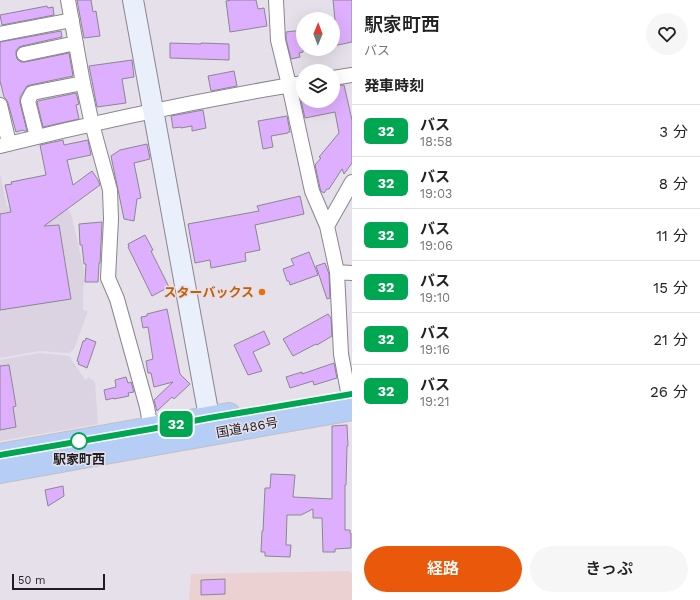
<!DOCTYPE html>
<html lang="ja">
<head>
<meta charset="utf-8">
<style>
  :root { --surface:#fff; --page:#f6f6f6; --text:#222; --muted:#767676; --line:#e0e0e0; --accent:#ea580c }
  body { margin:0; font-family:"Work Sans","Noto Sans JP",sans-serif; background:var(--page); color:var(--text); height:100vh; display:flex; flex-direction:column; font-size:15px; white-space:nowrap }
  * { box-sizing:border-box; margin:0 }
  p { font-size:13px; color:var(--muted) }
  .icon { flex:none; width:22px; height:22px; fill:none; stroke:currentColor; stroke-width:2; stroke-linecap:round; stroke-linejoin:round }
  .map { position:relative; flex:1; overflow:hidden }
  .drawer { display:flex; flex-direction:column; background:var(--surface); width:348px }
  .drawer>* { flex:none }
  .badge { padding:0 8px; border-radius:6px; font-size:14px; line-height:26px }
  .needle { width:26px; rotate:1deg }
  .controls { position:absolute; left:296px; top:12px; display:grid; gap:8px }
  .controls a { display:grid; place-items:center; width:44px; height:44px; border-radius:50%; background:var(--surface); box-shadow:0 4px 16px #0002; font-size:20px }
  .scale { position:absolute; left:12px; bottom:10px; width:93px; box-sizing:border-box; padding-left:4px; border:2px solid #1f1d21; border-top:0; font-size:11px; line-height:14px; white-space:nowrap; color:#1f1d21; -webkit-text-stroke:3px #e6e0ea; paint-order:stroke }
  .map>.badge { position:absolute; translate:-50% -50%; box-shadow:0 0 0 2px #fff }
  h2 { padding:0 12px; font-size:15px; line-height:36px }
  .round { display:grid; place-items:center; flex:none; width:42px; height:42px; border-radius:21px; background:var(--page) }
  .head { display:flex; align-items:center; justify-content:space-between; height:68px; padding:0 12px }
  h1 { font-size:19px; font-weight:600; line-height:30px }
  .primary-button { display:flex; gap:8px; margin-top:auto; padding:8px 12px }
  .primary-button a { flex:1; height:46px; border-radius:24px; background:var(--accent); color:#fff; font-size:16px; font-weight:600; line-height:46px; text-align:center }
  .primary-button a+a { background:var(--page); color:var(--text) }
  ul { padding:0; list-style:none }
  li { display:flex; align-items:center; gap:12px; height:52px; padding:0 12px; border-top:1px solid var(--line) }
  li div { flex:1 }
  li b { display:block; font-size:15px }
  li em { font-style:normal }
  li .badge { min-width:44px; font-weight:700; text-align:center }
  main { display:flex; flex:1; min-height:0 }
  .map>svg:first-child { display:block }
</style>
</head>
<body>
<main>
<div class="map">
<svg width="352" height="600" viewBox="0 0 352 600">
  <rect width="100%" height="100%" fill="#e6e0ea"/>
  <path fill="#dbd2e2" d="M0 173 7 207 44 200 56 196 71 213 84 271 83 310 88 311 74 349 69 353 39 351 0 358Z
    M40 353 69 356 86 381 88 377 95 382 98 424 0 441V360Z"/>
  <path fill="#ecd1d3" d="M349 571 352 574V600H189L191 574Z"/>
  <path fill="#dfafff" stroke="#8b868f" d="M77 0H91L93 12 96 11 100 36 84 38Z
    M231 0H256L258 9 264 8 267 26 230 32 226 1Z
    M333 0H352V42L333 46V21L335 20Z
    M47 6 48 8 53 7 54 15 2 25 0 15Z
    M303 30V52L299 53 300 57 291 59 286 39V32Z
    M61 31 62 37 22 46 19 47 16 51V55L17 59 21 62H25L69 53 73 76 30 85 27 86 20 97V103L27 131H24L23 130 16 132 8 103 6 99 4 97 0 81V42Z
    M170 43 201 44V43L229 44V60L170 58Z
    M132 60 134 77 122 79 126 103 97 107 89 66Z
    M234 71 237 86 211 91 208 76Z
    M344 85 352 120V163L344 174 342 169 329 189H327L324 193 321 191 320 188 315 165 321 158 319 157 339 133 335 112 305 118 301 101H333V86Z
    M76 93 79 104 76 105 79 119 43 127 37 102 38 101Z
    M203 110 206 128 192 131V126L181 128V127L173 128 171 116Z
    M287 116 290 132H288V133L271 136 273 147 263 149 258 121Z
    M63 140 64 145 88 140 91 155 67 160 73 185 92 171 98 180 100 185 44 226 59 225 71 299 0 310V214L11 212 5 185 12 184 11 182 46 175 40 145Z
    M147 144 150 159 134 163 141 198 137 199 134 221 124 219 111 156 120 150Z
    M300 196 304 214 255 225 260 250 245 253 246 261 211 268 210 260 195 263 188 224 259 211 257 206Z
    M102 222 100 263H99L98 282H85L86 264H84L82 245H80L79 224Z
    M145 235 153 250 151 251 169 287 152 296 128 247 129 246 128 244Z
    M309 252 318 275 290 285 289 281H287L283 269 294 265 291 259Z
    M325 263 329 274 330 298 327 299 316 266Z
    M167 309 180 374 190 384 174 399 172 397 157 411 154 400 173 382 154 387 151 373H148L146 361 153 359 148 327 143 328 141 317 147 316V314Z
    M328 314 331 318 332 336 317 345 316 344 293 356 283 339Z
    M264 331 270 344 253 352 262 371 248 375 234 345Z
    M86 338 96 342 87 368 78 364 79 362 77 361 83 341H85Z
    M334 363 337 378 314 385 313 381 290 388 286 377 302 372V374Z
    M9 365 16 406 13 407 16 427 0 430V366Z
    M126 377 128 383 131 382 134 392 128 393 129 396 114 399V398L106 400 104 390 116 387 115 380Z
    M347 425 348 446H347L346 485H345V530H350V533H351V548L335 549V552H323L322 518H313V509L301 515H287L286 545H291L290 557 265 556V552H261L262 531H263L265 488H270L271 474 295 475 293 497 332 499V426Z
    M63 486 64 496 48 506 45 490Z
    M225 579V594L201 595V580Z"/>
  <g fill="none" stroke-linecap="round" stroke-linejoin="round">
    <g stroke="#8b858e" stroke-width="16">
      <path id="street" d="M68 0 83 83 92 124 110 190 111 219 108 278 117 299 147 407 151 429
        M276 0 278 40 289 85 312 191 327 226 337 272 341 354 352 413
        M0 34 72 20
        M24 54 76 43
        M333 78 352 75
        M0 105 9 143
        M37 137 28 101 32 93 83 83
        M0 146C100 121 201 100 303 83
        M327 226 352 182
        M337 272 352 273"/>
    </g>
    <g stroke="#8b858e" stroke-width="22">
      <path id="secondary" d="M133 0 212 433"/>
    </g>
    <g stroke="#c0c0c1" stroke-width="24">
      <path id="highway" d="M0 455 229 414
        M0 472C117 451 235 429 352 409"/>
    </g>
    <use href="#street" stroke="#fff" stroke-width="14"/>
    <use href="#secondary" stroke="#e9f0fc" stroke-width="20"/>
    <use href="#highway" stroke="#b6cdf5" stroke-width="22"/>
  </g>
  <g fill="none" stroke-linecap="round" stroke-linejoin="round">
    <g stroke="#fff" stroke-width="9">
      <path id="line" d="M0 455 151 429 209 418 352 394"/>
    </g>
    <use href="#line" stroke="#00a651" stroke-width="6"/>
  </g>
  <circle fill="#e8710a" stroke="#e6e0ea" stroke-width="1.5" cx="262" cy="292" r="4"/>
  <circle fill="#fff" stroke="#00a651" stroke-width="2" cx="79" cy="441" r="8"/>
  <g text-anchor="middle" stroke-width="3" stroke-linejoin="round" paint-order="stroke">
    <g font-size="13" font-weight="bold" fill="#c56008" stroke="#e6e0ea" text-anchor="end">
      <text x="254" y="297">スターバックス</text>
    </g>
    <g font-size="13" fill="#1f1d21" stroke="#e6e0ea">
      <text transform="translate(247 427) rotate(-10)" y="5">国道486号</text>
    </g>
    <g font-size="13" font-weight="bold" fill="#1f1d21" stroke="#e6e0ea">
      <text x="79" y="464">駅家町西</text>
    </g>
  </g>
</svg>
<div class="controls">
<a><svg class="needle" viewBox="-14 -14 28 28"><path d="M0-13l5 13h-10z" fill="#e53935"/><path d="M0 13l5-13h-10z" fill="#767676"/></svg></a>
<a><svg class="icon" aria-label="layers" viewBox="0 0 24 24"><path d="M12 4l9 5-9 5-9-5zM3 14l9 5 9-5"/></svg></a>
</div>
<div class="scale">50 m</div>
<b class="badge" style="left:176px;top:424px;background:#00a651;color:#fff">32</b>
</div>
<section class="drawer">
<div class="head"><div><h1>駅家町西</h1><p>バス</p></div><a class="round"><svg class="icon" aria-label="heart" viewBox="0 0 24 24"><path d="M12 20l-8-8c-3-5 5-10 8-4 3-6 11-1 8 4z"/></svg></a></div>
<h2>発車時刻</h2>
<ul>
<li><span class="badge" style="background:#00a651;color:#fff">32</span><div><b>バス</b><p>18:58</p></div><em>3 分</em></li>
<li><span class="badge" style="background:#00a651;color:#fff">32</span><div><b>バス</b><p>19:03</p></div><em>8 分</em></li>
<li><span class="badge" style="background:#00a651;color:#fff">32</span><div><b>バス</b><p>19:06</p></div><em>11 分</em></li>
<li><span class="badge" style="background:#00a651;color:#fff">32</span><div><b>バス</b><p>19:10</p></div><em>15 分</em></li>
<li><span class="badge" style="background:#00a651;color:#fff">32</span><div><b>バス</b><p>19:16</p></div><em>21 分</em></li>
<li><span class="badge" style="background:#00a651;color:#fff">32</span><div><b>バス</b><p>19:21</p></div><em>26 分</em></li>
</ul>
<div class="primary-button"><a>経路</a><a>きっぷ</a></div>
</section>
</main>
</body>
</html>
